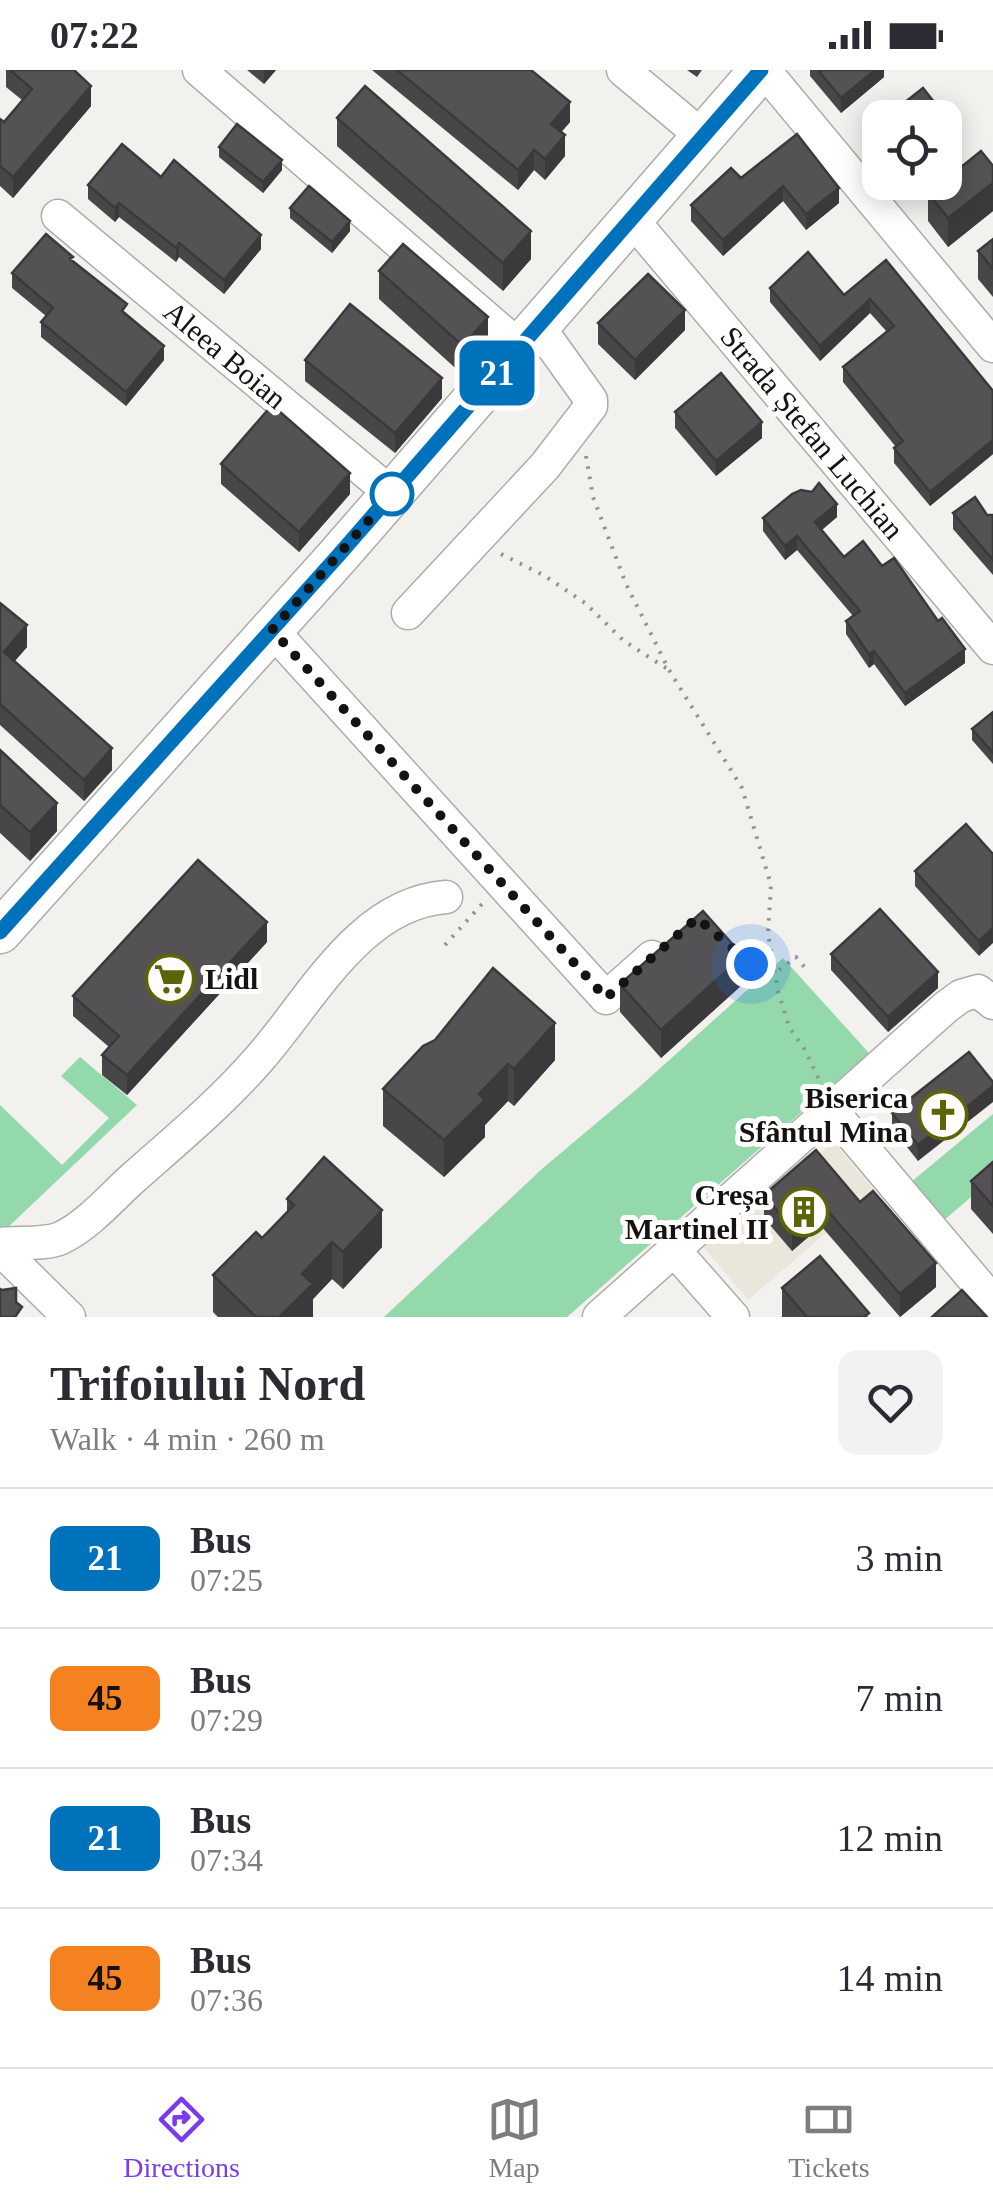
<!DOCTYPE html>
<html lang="en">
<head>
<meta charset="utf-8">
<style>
  :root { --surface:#fff; --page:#f2f2f3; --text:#2b2b33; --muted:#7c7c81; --line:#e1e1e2; --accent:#7c3aed }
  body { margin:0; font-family:Georgia,serif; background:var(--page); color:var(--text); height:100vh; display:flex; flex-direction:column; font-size:38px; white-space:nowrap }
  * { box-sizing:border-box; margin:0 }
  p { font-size:32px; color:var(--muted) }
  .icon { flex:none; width:55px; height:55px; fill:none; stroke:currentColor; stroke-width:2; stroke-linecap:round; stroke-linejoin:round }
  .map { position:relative; height:1247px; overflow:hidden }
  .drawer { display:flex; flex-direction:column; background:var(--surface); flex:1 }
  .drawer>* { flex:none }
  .badge { padding:0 20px; border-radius:15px; font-size:35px; line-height:65px }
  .buttons { position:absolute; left:862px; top:30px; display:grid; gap:20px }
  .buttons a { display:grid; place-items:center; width:100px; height:100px; border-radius:20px; background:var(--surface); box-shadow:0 5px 25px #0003; font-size:50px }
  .you { position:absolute; width:50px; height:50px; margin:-25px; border:8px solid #fff; border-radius:50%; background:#1a73e8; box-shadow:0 0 0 15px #1a73e833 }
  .map>.badge { position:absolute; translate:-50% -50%; box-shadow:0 0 0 5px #fff }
  .round { display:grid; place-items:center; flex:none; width:105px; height:105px; border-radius:20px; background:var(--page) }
  .overview { display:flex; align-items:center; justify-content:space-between; height:170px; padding:0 50px }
  h1 { font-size:48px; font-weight:700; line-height:75px }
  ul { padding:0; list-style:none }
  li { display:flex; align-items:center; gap:30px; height:140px; padding:0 50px; border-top:2px solid var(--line) }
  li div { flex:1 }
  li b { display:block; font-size:38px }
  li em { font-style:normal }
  li .badge { min-width:110px; font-weight:700; text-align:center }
  .status { display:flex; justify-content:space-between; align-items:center; height:70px; padding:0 50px; background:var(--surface); direction:ltr }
  .status svg { height:28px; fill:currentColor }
  .dock { display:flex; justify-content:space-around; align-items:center; height:140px; border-top:2px solid var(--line); background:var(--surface); font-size:28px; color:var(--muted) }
  .dock a { display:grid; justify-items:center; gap:5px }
  .dock .current { color:var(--accent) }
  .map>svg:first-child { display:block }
</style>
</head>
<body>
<div class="status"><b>07:22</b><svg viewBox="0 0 49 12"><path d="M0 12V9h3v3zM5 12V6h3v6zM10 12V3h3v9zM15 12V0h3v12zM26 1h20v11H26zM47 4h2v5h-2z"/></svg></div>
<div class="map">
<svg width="993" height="1247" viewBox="0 0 993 1247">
  <rect width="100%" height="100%" fill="#f2f1ed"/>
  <path fill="#eae6db" d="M828 1066 875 1121 748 1230 701 1174 806 1084 812 1090 826 1078 821 1071Z"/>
  <path fill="#93d9ab" d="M783 888 869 983 567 1247H384L543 1098 637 1019Z
    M80 987 137 1035 4 1161 0 1157V1035L62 1095 109 1048 61 1006Z
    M993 1044V1108L942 1152 911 1112Z"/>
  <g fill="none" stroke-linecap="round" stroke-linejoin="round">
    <g stroke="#adaca9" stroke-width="35">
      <path id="minor" d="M199 0 520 277
        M623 0 702 66
        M764 0 993 276
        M58 146 392 424
        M630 147 993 578
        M408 543 545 396 591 336V330L538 256
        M272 560 606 928 652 887
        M831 1040 993 1232
        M0 1174C18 1172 45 1175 61 1168 88 1155 110 1129 132 1109 176 1070 222 1032 260 988 311 930 360 833 446 827
        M0 1179 69 1247
        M674 1180 733 1247
        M599 1247 946 937 961 926 978 921 993 933"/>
    </g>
    <g stroke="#adaca9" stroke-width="45">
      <path id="major" d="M0 862 337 487 761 0"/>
    </g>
    <path stroke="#93928f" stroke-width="4" stroke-dasharray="2.5 8" stroke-linecap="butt" d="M586 386 593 427 626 514 669 600 742 718 771 815 768 864 778 921 789 957 805 980 821 1014
      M501 484 545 506 585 533 624 571 669 600
      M445 875 482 834
      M742 887 751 894 775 903 796 887 807 900"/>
    <use href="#minor" stroke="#fff" stroke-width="32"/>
    <use href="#major" stroke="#fff" stroke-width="42"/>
  </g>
  <path fill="#484748" d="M6 0H74L91 36 13 128 0 116V49L4 52 22 30 6 17Z
    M247 0H276L264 14Z
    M372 0H531L570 52 561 62 565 86 545 110 534 100 518 120Z
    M687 0H702L697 7Z
    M810 0H884V7L841 43 810 6Z
    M337 48 531 189 503 221 337 76Z
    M880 51V102L869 88V60Z
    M797 64 839 133 806 160 783 131 723 186 691 151V135L741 108Z
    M219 77 282 100 263 123 219 87Z
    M993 96V141L948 177 928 151V123Z
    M161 107 261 179 224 224 179 187 176 192 119 147 115 152 88 129V115Z
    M290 138 350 161 332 183 290 148Z
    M993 169V227L978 209V181Z
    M886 190 993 321V384L930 436 894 393V378L896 377 843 312V297L887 262 870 243 820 291 770 232V218L844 225Z
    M73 191 127 245 164 290 126 336 41 267V252L46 246 12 218V203Z
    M379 201 488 276 463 305 379 229Z
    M598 253 685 260 635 310 598 274Z
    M305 290 442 328 395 383 305 311Z
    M675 342 762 368 716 406 675 358Z
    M221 394 350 424 299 482 221 414Z
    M953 443 993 445V505L953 459Z
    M837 447 822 460 844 487 882 496 965 593 905 636 874 594 869 598 846 564V551L853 546 797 480 785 490 763 461V448Z
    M0 533 27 577 15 591 112 700 84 731 0 655Z
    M993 642V694L972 670V659Z
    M0 680 57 761 30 791 0 763Z
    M993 784 979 886 915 816V801Z
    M267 872 127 1025 102 1005V985L109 977 73 946V926Z
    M831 884 938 918 888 962 831 900Z
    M620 914H743L661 988 620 942Z
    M423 976 555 990 514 1036 508 1031 485 1055V1067L444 1107 383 1056V1019Z
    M969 982 918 1091 892 1058V1043Z
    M993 1092V1164L971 1139V1111Z
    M764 1125 860 1132 936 1217 900 1247 821 1156 792 1181 764 1148Z
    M287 1129 382 1177 343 1219 332 1209 313 1229V1247H218L213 1242V1205L262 1168 287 1143Z
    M782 1218 869 1247H782Z"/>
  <path fill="#3b393b" d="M264 0H276L264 14Z
    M875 0H884V7L841 43V28Z
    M91 16V36L13 128V107Z
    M570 32V52L551 74V54Z
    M565 65V86L545 110V89Z
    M534 80V100L518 120V100Z
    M282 90V100L263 123V112Z
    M993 113V141L948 177V148Z
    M783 116V131L723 186V170Z
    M839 118V133L806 160V144Z
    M119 133V147L115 152V138Z
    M350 151V161L332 183V172Z
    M531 161V189L503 221V193Z
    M261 165V179L224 224V210Z
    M179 173V187L176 192V178Z
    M870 229V243L820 291V276Z
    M685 240V260L635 310V290Z
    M488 247V276L463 305V276Z
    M164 276V290L126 336V322Z
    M442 308V328L395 383V363Z
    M762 352V368L716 406V391Z
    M993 370V384L930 436V422Z
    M350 403V424L299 482V462Z
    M837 434V447L815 465V452Z
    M797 466V480L785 490V476Z
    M27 555V577L4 603V582Z
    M965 579V593L905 636V623Z
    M874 581V594L869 598V584Z
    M112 678V700L84 731V710Z
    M57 733V761L30 791V762Z
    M267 852V872L127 1025V1005Z
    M993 858V873L979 886V871Z
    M743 886V914L661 988V960Z
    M938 902V918L888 962V947Z
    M555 953V990L514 1036V999Z
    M508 994V1031L485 1055V1067L444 1107V1070L479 1024Z
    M993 1016V1032L918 1091V1075Z
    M821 1133V1156L792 1181V1158Z
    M382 1140V1177L343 1219V1182Z
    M332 1172V1209L313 1229V1247H279L302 1204Z
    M936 1193V1217L900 1247V1224Z"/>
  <path fill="#545254" stroke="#3b393b" stroke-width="2.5" d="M10 0H74L91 16 13 107 0 96V49L4 52 32 19Z
    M397 0H531L570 32 551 54 565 65 545 89 534 80 518 100Z
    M818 0H875L841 28Z
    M365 16 531 161 503 193 337 48Z
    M923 18 945 46 942 48H885Z
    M880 51V74L869 60Z
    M237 54 282 90 263 112 219 77Z
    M797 64 839 118 806 144 783 116 723 170 691 135 731 98 741 108Z
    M122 74 161 107 174 90 261 165 224 210 179 173 176 178 119 133 115 138 88 115Z
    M981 81 993 96V113L948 148 928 123 942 112H945V110Z
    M309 116 350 151 332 172 290 138Z
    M46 164 73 187 70 189 127 234 122 241 164 276 126 322 41 252 53 238 12 203Z
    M993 169V199L978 181Z
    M403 174 488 247 463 276 379 201Z
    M808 182 844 225 886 190 993 321V370L930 422 894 378 903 371 843 297 894 256 870 229 820 276 770 218Z
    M648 204 685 240 635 290 598 253Z
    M350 234 442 308 395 363 305 290Z
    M721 303 762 352 716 391 675 342Z
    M272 335 350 403 299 462 221 394Z
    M819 413 837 434 815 452 844 487 863 471 882 496 894 488 938 551 942 548 965 579 905 623 874 581 869 584 846 551 860 541 797 466 785 476 763 448 792 424 801 420 812 422Z
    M975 427 987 445H993V490L953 443Z
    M0 533 27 555 4 582 112 678 84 710 0 634Z
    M993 642V683L972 659Z
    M0 680 57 733 30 762 0 735Z
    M966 754 993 784V858L979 871 915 801Z
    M198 790 267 852 127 1005 102 985 119 966 73 926Z
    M880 839 938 902 888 947 831 884Z
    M703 841 743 886 661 960 620 914Z
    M493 898 555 953 514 999 508 994 479 1024 485 1030 444 1070 383 1019 423 976 435 970Z
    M969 982 993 1012V1016L918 1075 892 1043Z
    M816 1080 860 1132 873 1121 936 1193 900 1224 821 1133 792 1158 764 1125Z
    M324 1087 382 1140 343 1182 332 1172 302 1204 313 1214 279 1247H256L213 1205 256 1162 262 1168 294 1135 287 1129Z
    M993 1092V1136L971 1111Z
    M820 1186 869 1243 864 1247H807L782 1218Z
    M16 1218V1232L22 1237 15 1247H0V1219L2 1220Z
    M962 1220 987 1247H932Z"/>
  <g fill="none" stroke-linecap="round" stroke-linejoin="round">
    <g stroke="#fff" stroke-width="22">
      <path id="line" d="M0 862 337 487 761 0"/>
    </g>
    <use href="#line" stroke="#0072bc" stroke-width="15"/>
    <path stroke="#141312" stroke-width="10" stroke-dasharray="0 18" d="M392 424 272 560 606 928 697 848 751 894"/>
  </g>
  <defs>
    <g id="supermarket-ring" transform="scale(2.5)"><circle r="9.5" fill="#fffefc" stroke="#596507" stroke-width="1.5"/><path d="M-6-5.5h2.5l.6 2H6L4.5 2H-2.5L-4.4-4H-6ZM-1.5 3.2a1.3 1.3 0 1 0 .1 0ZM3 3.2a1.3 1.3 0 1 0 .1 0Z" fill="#596507"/></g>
    <g id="church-ring" transform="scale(2.5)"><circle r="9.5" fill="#fffefc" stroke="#596507" stroke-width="1.5"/><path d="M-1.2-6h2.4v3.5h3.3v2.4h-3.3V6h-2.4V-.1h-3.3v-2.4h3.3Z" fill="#596507"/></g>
    <g id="building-ring" transform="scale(2.5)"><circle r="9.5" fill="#fffefc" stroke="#596507" stroke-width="1.5"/><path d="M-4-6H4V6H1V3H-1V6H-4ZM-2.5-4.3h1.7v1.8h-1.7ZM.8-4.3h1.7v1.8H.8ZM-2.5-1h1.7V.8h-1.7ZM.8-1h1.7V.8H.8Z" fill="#596507"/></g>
  </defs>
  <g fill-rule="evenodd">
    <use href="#supermarket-ring" x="170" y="909"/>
    <use href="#church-ring" x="943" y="1045"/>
    <use href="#building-ring" x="804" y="1142"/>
  </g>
  <circle fill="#fff" stroke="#0072bc" stroke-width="5" cx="392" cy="424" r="20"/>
  <g text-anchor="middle" stroke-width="10" stroke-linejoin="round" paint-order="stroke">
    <g font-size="30" fill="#141312" stroke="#fffefc">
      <text transform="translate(225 285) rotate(40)" y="10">Aleea Boian</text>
      <text transform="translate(812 363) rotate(50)" y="10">Strada Ștefan Luchian</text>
    </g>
    <g font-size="30" font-weight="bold" fill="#141312" stroke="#fffefc" text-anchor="end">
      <text x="205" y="919" text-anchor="start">Lidl</text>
      <text x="908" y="1038">Biserica<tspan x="908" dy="34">Sfântul Mina</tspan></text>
      <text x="769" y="1135">Creșa<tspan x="769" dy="34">Martinel II</tspan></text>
    </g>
  </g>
</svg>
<div class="buttons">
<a><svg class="icon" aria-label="locate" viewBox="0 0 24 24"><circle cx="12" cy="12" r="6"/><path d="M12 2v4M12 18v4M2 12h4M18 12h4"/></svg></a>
</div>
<div class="you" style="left:751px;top:894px"></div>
<b class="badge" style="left:497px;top:303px;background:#0072bc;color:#fff">21</b>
</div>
<section class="drawer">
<div class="overview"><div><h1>Trifoiului Nord</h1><p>Walk · 4 min · 260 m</p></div><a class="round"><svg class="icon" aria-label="heart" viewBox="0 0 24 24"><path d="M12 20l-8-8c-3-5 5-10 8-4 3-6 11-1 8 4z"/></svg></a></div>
<ul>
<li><span class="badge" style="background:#0072bc;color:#fff">21</span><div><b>Bus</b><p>07:25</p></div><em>3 min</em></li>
<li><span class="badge" style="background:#f58220;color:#111">45</span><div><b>Bus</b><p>07:29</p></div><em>7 min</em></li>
<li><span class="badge" style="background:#0072bc;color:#fff">21</span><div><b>Bus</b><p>07:34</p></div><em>12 min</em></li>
<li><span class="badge" style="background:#f58220;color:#111">45</span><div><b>Bus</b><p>07:36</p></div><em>14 min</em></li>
</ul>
</section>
<nav class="dock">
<a class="current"><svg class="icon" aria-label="directions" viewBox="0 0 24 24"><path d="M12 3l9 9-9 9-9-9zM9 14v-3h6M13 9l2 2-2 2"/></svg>Directions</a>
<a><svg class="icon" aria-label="map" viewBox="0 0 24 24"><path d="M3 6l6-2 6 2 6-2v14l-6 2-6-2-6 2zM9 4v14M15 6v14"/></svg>Map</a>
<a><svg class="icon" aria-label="tickets" viewBox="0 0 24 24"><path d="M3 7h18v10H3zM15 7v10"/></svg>Tickets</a>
</nav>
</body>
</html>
